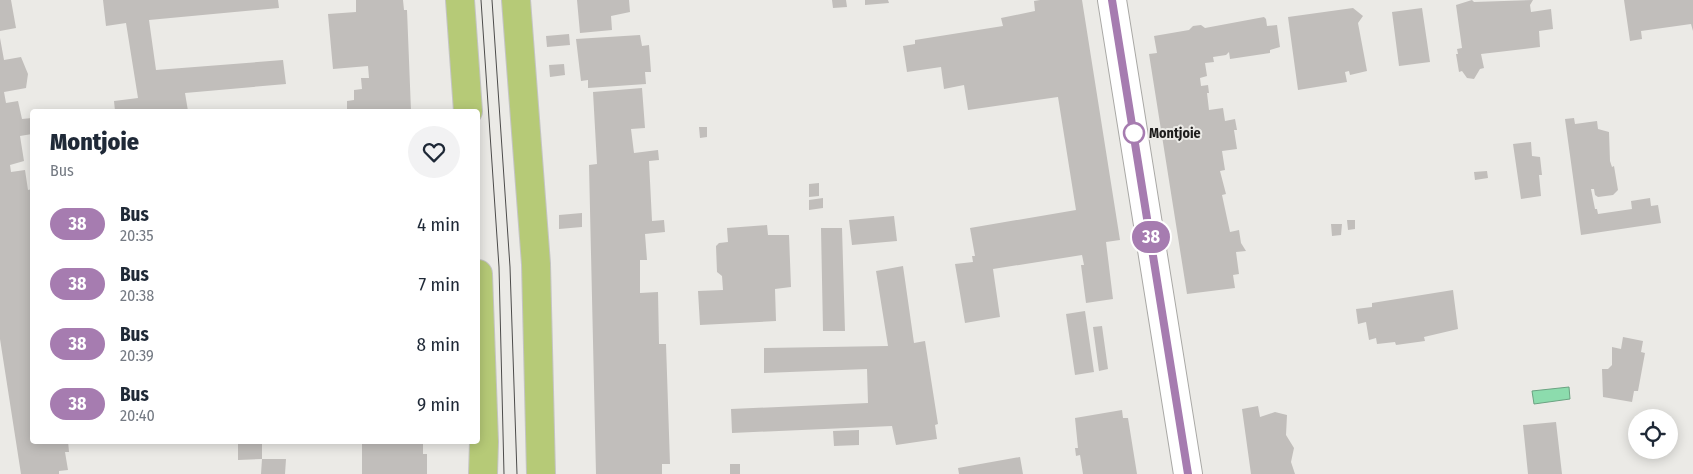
<!DOCTYPE html>
<html lang="en">
<head>
<meta charset="utf-8">
<style>
  :root { --surface:#fff; --page:#f2f2f3; --text:#1f2937; --muted:#747a83 }
  body { margin:0; font-family:"Fira Sans Condensed",sans-serif; background:var(--page); color:var(--text); height:100vh; display:flex; flex-direction:column; font-size:19px; white-space:nowrap }
  * { box-sizing:border-box; margin:0 }
  p { font-size:16px; color:var(--muted) }
  .icon { flex:none; width:28px; height:28px; fill:none; stroke:currentColor; stroke-width:2; stroke-linecap:round; stroke-linejoin:round }
  .map { position:relative; flex:1; overflow:hidden }
  .sheet { position:absolute; left:30px; top:109px; width:450px; height:335px; display:flex; flex-direction:column; background:var(--surface); border-radius:5px; box-shadow:0 2px 12px #0003 }
  .sheet>* { flex:none }
  .badge { padding:0 10px; border-radius:16px; font-size:18px; line-height:32px }
  .tools { position:absolute; left:1628px; top:409px; display:grid; gap:10px }
  .tools a { display:grid; place-items:center; width:50px; height:50px; border-radius:50%; background:var(--surface); box-shadow:0 2px 12px #0003; font-size:25px }
  .map>.badge { position:absolute; translate:-50% -50%; box-shadow:0 0 0 2px #fff }
  .round { display:grid; place-items:center; flex:none; width:52px; height:52px; border-radius:26px; background:var(--page) }
  .summary { display:flex; align-items:center; justify-content:space-between; height:85px; padding:0 20px }
  h1 { font-size:24px; font-weight:800; line-height:38px }
  ul { padding:0; list-style:none }
  li { display:flex; align-items:center; gap:15px; height:60px; padding:0 20px }
  li div { flex:1 }
  li b { display:block; font-size:19px }
  li em { font-style:normal }
  li .badge { min-width:55px; font-weight:700; text-align:center }
  .map>svg:first-child { display:block }
</style>
</head>
<body>
<div class="map">
<svg width="1693" height="474" viewBox="0 0 1693 474">
  <rect width="100%" height="100%" fill="#ebeae6"/>
  <path fill="#8cdcad" stroke="#6ba382" d="M1569 387 1570 399 1534 404 1532 391Z"/>
  <path fill="#c1bebb" d="M0 0H11L16 28 0 31Z
    M103 0H278L279 8 149 20 156 70 283 60 286 84 185 93 188 111H115L114 101 138 98 126 23 106 26Z
    M356 0H403L404 10H407L411 111H347V101L354 100V90L362 89 361 78H369L368 66 333 69 328 14 356 12Z
    M577 0H629L630 12 611 16 612 30 580 33Z
    M832 0H846L847 7 833 8Z
    M865 0H888L889 3 865 5Z
    M1040 0H1082L1120 240 1106 242 1113 299 1086 303 1081 265H1084L1082 255 993 269 1000 317 965 323 955 264 973 262 972 256H975L970 228 1076 210 1058 97 968 110 964 85 944 89 941 67 907 72 903 46 915 44V40L1003 26 1001 18 1035 11 1034 1Z
    M1472 0 1474 2 1533 0 1530 5 1531 12 1551 9 1553 29 1539 31 1540 47 1481 54 1484 68 1480 69 1474 79 1467 78 1462 71 1459 72 1456 54H1458L1457 49 1462 48 1456 5Z
    M1624 0H1693V31L1691 24 1641 31 1642 39 1630 41Z
    M1353 8 1363 16 1358 23 1367 71 1350 75 1349 71 1345 72 1347 82 1298 90 1288 17Z
    M1422 8 1430 62 1399 66 1392 12Z
    M1264 17 1266 19 1267 26 1277 25 1280 47 1270 50V53L1230 59 1229 52 1226 55 1213 57 1214 62 1205 63 1207 76 1200 78 1201 86 1208 85 1209 93H1207L1209 110 1223 108 1225 121 1235 119 1237 130H1234L1237 149 1222 151 1225 170 1220 171 1226 194 1222 195 1230 232 1239 230 1241 243 1246 251 1236 252 1239 274 1233 275 1235 288 1187 294 1149 54 1157 53 1154 36 1189 30 1193 26 1201 25 1205 28Z
    M569 34 570 45 547 47 546 36Z
    M640 35 642 46 649 45 651 72H645L646 84 588 88V80L581 81 576 39Z
    M0 38 4 60 21 57 28 74 26 88 4 92 6 103 18 101 22 119 32 118V134L20 136 24 161 10 165 11 172 25 170 28 190 32 189V441H68L69 452H65L68 470 59 471V474H21L0 339Z
    M564 64 565 75 550 77 549 65Z
    M642 88 645 128 631 129 634 153 658 150 659 160 649 161 652 221 664 220 665 232 645 234 647 260H640V293L658 292 659 344H666L670 464H662V474H596L589 165 597 164 593 92Z
    M1574 118 1575 124 1597 121 1598 129 1609 132 1610 161 1612 167 1614 166 1618 190 1613 195 1598 197 1595 195 1594 189H1591L1595 209H1597L1598 214 1632 209 1631 201 1650 198 1651 206 1658 205 1661 223 1581 235 1565 119Z
    M699 127H707V137L700 138Z
    M1531 142 1532 156 1540 157 1542 175H1539L1541 196 1521 199 1513 144Z
    M1487 171 1488 178 1475 180 1474 172Z
    M819 183V196L809 197V184Z
    M823 198V208L809 210V200Z
    M582 213V227L559 229V215Z
    M894 216 897 241 852 245 849 220Z
    M1347 220H1355V229L1348 230Z
    M1331 224H1342L1341 235 1332 236Z
    M767 225 768 235H789L791 287 775 289 776 321 700 325 698 291 723 290 722 276 717 272 716 246 719 243 728 242 727 228Z
    M821 228H842L845 331H823Z
    M903 266 914 343 925 341 938 424 935 425 937 439 896 445 892 426 732 433 731 409 868 403 867 369 764 373V348L888 346 876 271Z
    M1453 290 1458 329 1424 337 1425 341 1396 345 1395 342 1377 344 1376 338 1369 340 1366 322 1358 324 1356 309 1372 307V303Z
    M1085 311 1094 372 1075 375 1066 314Z
    M1102 326 1108 369 1099 371 1093 327Z
    M1623 337 1643 341 1641 352 1645 353 1638 391H1634L1632 402 1603 397 1602 369H1608L1612 365V347L1621 349Z
    M1258 406 1260 417 1275 412 1287 415 1286 435 1294 448 1291 462 1295 474H1251L1242 409Z
    M1122 410 1123 418H1128L1137 474H1083L1080 455 1076 456 1075 448H1078L1075 418Z
    M1556 422 1562 474H1528L1523 425Z
    M859 430V445L834 446 833 431Z
    M238 441H262V459L238 460Z
    M362 441H423V454H427V474H362Z
    M1020 457 1023 474H959L958 468Z
    M262 459H286L285 474H261Z
    M730 464H740V474H730Z"/>
  <g fill="none" stroke-linecap="round" stroke-linejoin="round">
    <g stroke="#a9a8a5" stroke-width="30">
      <path id="minor" d="M1112 0 1188 474"/>
    </g>
    <g stroke="#c4c4c4" stroke-width="30">
      <path id="major" d="M460 0 468 111
        M516 0 536 264 541 474
        M478 274 484 442 483 474"/>
    </g>
    <use href="#minor" stroke="#fff" stroke-width="28"/>
    <use href="#major" stroke="#b6ca77" stroke-width="28"/>
    <path stroke="#4d4c4b" stroke-width="1" d="M481 0 499 267 504 474
      M492 0 510 267 517 474"/>
  </g>
  <g fill="none" stroke-linecap="round" stroke-linejoin="round">
    <g stroke="#fff" stroke-width="11">
      <path id="line" d="M1112 0 1188 474"/>
    </g>
    <use href="#line" stroke="#a67cb0" stroke-width="8"/>
  </g>
  <circle fill="#fff" stroke="#a67cb0" stroke-width="2.5" cx="1134" cy="133" r="10"/>
  <g text-anchor="middle" stroke-width="4" stroke-linejoin="round" paint-order="stroke">
    <g font-size="14" font-weight="bold" fill="#1e1d1c" stroke="#ebeae6" text-anchor="start">
      <text x="1149" y="138">Montjoie</text>
    </g>
  </g>
</svg>
<div class="tools">
<a><svg class="icon" aria-label="locate" viewBox="0 0 24 24"><circle cx="12" cy="12" r="6"/><path d="M12 2v4M12 18v4M2 12h4M18 12h4"/></svg></a>
</div>
<b class="badge" style="left:1151px;top:237px;background:#a67cb0;color:#fff">38</b>
<section class="sheet">
<div class="summary"><div><h1>Montjoie</h1><p>Bus</p></div><a class="round"><svg class="icon" aria-label="heart" viewBox="0 0 24 24"><path d="M12 20l-8-8c-3-5 5-10 8-4 3-6 11-1 8 4z"/></svg></a></div>
<ul>
<li><span class="badge" style="background:#a67cb0;color:#fff">38</span><div><b>Bus</b><p>20:35</p></div><em>4 min</em></li>
<li><span class="badge" style="background:#a67cb0;color:#fff">38</span><div><b>Bus</b><p>20:38</p></div><em>7 min</em></li>
<li><span class="badge" style="background:#a67cb0;color:#fff">38</span><div><b>Bus</b><p>20:39</p></div><em>8 min</em></li>
<li><span class="badge" style="background:#a67cb0;color:#fff">38</span><div><b>Bus</b><p>20:40</p></div><em>9 min</em></li>
</ul>
</section>
</div>
</body>
</html>
